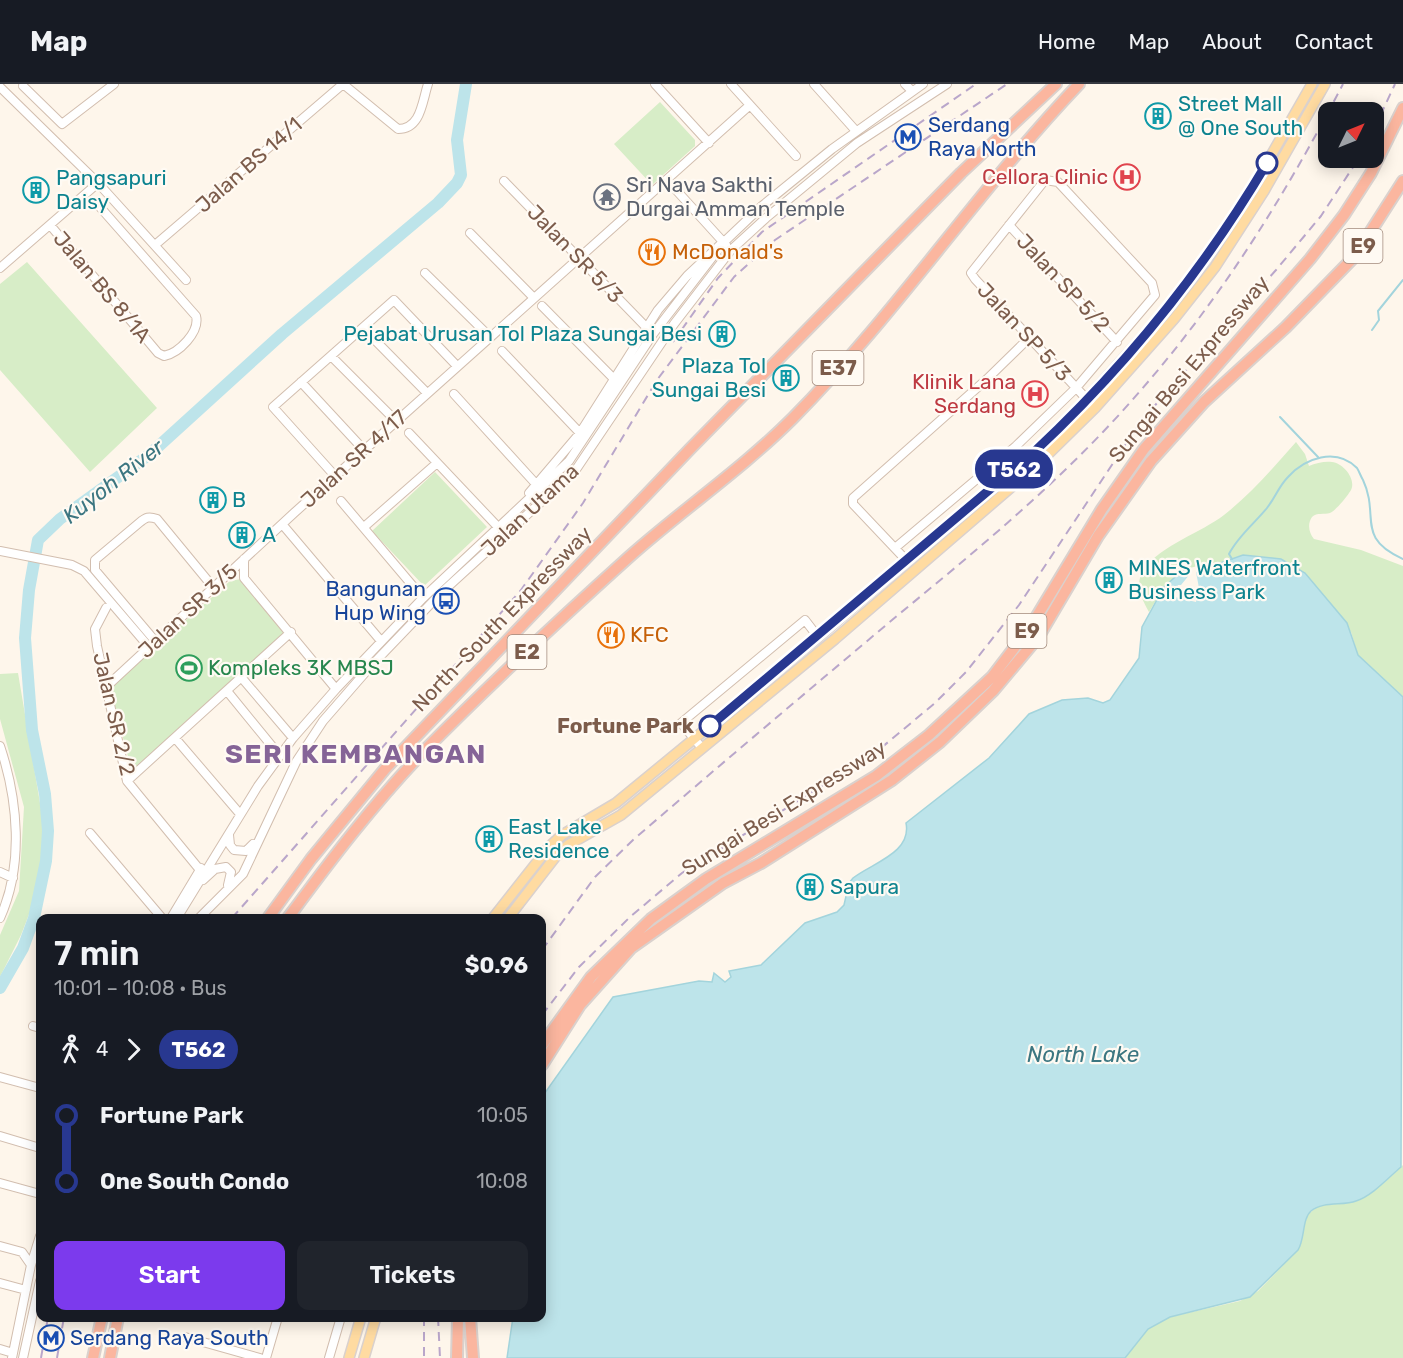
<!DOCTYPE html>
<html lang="en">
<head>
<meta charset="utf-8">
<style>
  :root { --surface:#171b24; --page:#20242c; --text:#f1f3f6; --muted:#9ea1a6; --line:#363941; --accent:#7c3aed }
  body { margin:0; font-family:Rubik,sans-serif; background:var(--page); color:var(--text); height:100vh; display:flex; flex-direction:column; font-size:22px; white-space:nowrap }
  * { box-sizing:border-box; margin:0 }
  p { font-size:20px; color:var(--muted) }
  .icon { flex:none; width:33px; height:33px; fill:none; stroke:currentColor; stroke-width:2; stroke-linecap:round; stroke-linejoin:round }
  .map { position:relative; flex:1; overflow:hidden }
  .panel { position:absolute; left:36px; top:830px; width:510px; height:408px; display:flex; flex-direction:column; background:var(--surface); border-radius:12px; box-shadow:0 3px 15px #0003 }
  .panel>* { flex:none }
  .badge { padding:0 12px; border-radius:20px; font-size:21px; line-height:39px }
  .needle { width:39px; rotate:47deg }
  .buttons { position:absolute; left:1318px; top:18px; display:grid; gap:12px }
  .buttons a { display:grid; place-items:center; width:66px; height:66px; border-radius:12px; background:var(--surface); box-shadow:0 3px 15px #0003; font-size:30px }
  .map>.badge { position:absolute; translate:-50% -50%; box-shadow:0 0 0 3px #fff }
  .legs { display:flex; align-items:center; gap:9px; height:66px; padding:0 18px; font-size:20px }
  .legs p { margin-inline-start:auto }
  .overview { display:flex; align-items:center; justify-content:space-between; height:102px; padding:0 18px }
  h1 { font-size:33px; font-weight:600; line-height:45px }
  .cta { display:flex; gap:12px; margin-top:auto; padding:12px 18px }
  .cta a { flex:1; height:69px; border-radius:12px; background:var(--accent); color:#fff; font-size:24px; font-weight:600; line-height:69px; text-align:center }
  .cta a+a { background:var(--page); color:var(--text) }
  ul { padding:0 18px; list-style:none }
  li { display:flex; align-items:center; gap:21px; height:66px; font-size:22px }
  li i { display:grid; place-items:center; width:9px; height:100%; margin:0 8px; background:currentColor }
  li i::after { content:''; width:15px; height:15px; margin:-8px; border:4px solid; border-radius:50%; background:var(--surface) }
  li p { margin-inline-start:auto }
  li:first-child i { background:linear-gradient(#0000 50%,currentColor 0) }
  li:last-child i { background:linear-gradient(currentColor 50%,#0000 0) }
  header { display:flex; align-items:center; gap:36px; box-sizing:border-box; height:84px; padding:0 30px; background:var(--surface); border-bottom:2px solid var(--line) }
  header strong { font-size:28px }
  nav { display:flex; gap:33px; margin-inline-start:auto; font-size:21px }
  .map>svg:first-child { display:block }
</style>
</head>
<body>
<header>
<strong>Map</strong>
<nav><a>Home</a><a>Map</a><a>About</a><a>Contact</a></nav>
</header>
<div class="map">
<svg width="1403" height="1274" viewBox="0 0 1403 1274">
  <rect width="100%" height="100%" fill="#fef6eb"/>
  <path fill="#d7edc7" d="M660 18 695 56V62L652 101 614 60Z
    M27 178 157 324 90 388 0 286V200Z
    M1296 358 1305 370 1309 382C1316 379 1325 377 1332 378 1344 379 1359 398 1349 409 1346 414 1335 427 1330 429 1324 431 1317 428 1312 433 1307 440 1309 449 1314 455L1361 466 1403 482V613L1358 571 1351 548 1243 471 1212 482 1183 486 1164 503 1149 528C1141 513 1134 501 1144 485 1160 462 1202 448 1224 431 1251 410 1274 383 1296 358Z
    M435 388 487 443 424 502 372 447Z
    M241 495 285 549 132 688 110 604 230 497Z
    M18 589 41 725 44 757 38 807 21 851 0 893V851L19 807 24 723 0 635V590Z
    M1403 1081V1274H1125L1148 1245 1170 1233 1240 1217 1258 1207 1298 1166C1305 1155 1302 1134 1312 1127 1324 1116 1344 1123 1358 1116 1374 1109 1391 1093 1403 1081Z"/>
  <path fill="#bde4ea" stroke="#a3d4dc" stroke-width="1.5" d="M1243 471 1281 475 1305 489 1347 539 1358 571 1403 613 1401 1083C1388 1094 1372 1112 1356 1117 1343 1122 1323 1117 1311 1127 1302 1135 1305 1155 1298 1166L1250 1213 1170 1233 1148 1245 1125 1274H507L513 1233H542V1013L613 913 699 897 712 898 714 889 725 898 731 893 729 887 761 881 805 839 837 828 844 821 849 799 853 794C872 779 912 769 906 739L989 674 1029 630 1062 616 1088 614 1103 619 1110 616 1139 574 1142 543 1164 503 1183 486 1212 482Z"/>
  <path fill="#fef6eb" d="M1198 482 1199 487 1196 488 1199 504 1196 518 1175 513 1178 501H1181L1190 490 1186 489 1185 485Z"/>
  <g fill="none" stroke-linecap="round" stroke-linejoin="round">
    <path stroke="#a3d4dc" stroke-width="2" d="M1372 246 1379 236 1378 227 1403 196
      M1280 333 1318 373
      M1232 475 1229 470C1238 452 1255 439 1267 424 1275 414 1279 402 1288 393 1305 374 1336 363 1357 384 1359 387 1361 393 1363 396 1380 432 1355 454 1403 475"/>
    <path stroke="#bde4ea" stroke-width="12" d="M0 904 23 864 34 834 46 777 48 747 45 710 32 646 25 554 29 506 38 456 60 435 150 370 282 250 438 119 457 99 461 91 457 56 466 0"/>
    <g stroke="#d2beaf" stroke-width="10">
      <path id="minor" d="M343 0 398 45C421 45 422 18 428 0
        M655 0 709 59
        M731 0 796 72
        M814 0 856 47
        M905 0 912 7
        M23 2 62 40 114 0
        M0 3 98 99 186 196
        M667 96 726 161
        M504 97 646 243
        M50 141 158 269 164 272C179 269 200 248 196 232L99 122
        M1009 141 1117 258
        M470 149 533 213
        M155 161 343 0
        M0 184 98 99
        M425 189 490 253
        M542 222 616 297
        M363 244 427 309
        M502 267 580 349
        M331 272 396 337
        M301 298 364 366
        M454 310 536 400
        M409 349 498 443
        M335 392 273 323 394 216 457 282
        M529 409 580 349 658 226 687 192 722 159
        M341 417 423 514
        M282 440 381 557
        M364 443 437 379
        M895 464 1016 362 1076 304 1155 211 1152 199 1058 98 1045 96 971 189 975 195 1095 324
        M0 467 72 481 84 487 149 563
        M244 475V494L336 605
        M907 477 853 420V414L987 295 1029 254
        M106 524 95 545 97 562 127 697 200 786
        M156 558 95 486V476L139 439C146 433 149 432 157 435L213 503
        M241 593 293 654
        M106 603 294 429 750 21
        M227 607 280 672
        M175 654 240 730
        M0 662C18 716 24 781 0 834
        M702 664 681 639 805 536 818 553
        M127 697 291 548
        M90 749 162 834
        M229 751 230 761 234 766 246 767 253 760
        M0 788 13 794
        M203 796 215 785 226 783 231 788 228 801
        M171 834 201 784
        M177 834 258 702 293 654 336 605 423 514 569 377 653 250 724 158 762 122 832 65 923 0
        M199 834 243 790 296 678 323 637 370 583 441 509 575 387 674 240 731 166 766 134 857 59 947 0
        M33 942 40 944
        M0 993 40 1004
        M0 1052 40 1064
        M0 1099 40 1110
        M0 1162 22 1168 31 1181
        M0 1199 26 1206
        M185 1253 260 1274
        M0 1265 13 1269
        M12 1274 31 1181 40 1152
        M23 1274 40 1197
        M266 1274 278 1233
        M329 1274 341 1233"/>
    </g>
    <g stroke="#dad1cd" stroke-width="12">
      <path id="major" d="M493 834 549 763 562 751 616 719 818 553 1034 368 1087 315 1181 210 1238 129 1312 0
        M508 834 556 772 568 761 621 731 835 555 1038 380 1095 324 1174 235 1215 183 1264 107 1325 0
        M349 1274 361 1233
        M364 1274 376 1233"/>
    </g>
    <g stroke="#dad1cd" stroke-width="14">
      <path id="highway" d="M268 834 311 775 385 685 690 365 961 89 1056 0
        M288 834C330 777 374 719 423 668 489 601 559 536 629 473 683 425 742 385 793 334 896 230 978 106 1079 0
        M542 961 591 893 651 835 706 795 876 692 929 651 992 593 1031 542 1102 425 1144 365 1310 175 1344 131 1371 89 1403 24
        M542 981 580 921 631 864 723 799 761 779 892 696 940 658 993 607 1039 552 1098 452 1151 377 1204 318 1286 243 1355 172 1403 97
        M470 1233 473 1274
        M93 1274 102 1233
        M110 1274 118 1233
        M457 1274 458 1233"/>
    </g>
    <use href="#minor" stroke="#fff" stroke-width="8"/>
    <use href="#major" stroke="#ffdba1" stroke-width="9"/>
    <use href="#highway" stroke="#fbb69f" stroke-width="10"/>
    <path stroke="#b9a6ca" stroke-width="2" stroke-dasharray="9 6" stroke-linecap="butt" d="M1374 45 1395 0
      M673 258 718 194 762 148 976 0
      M232 834 521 506 583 419 657 296 734 193 775 156 1007 0
      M542 866 595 793 633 756C721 680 809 606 898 531 983 461 1069 390 1141 306 1222 213 1286 110 1343 0
      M542 931 579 883 630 833 682 789 875 669 935 619 966 588 1019 521 1141 337 1276 186 1321 132 1359 74
      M424 1233V1274
      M438 1233 440 1274
      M41 1274 48 1233
      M57 1274 64 1233"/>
  </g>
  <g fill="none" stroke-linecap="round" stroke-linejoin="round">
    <g stroke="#fff" stroke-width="14">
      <path id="line-1" d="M710 642 1034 368C1126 282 1203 187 1267 79"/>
    </g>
    <use href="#line-1" stroke="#283890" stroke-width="9"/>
  </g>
  <defs>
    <g id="building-ring" transform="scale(1.35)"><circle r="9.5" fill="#fffaf3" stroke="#0f9aa8" stroke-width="1.5"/><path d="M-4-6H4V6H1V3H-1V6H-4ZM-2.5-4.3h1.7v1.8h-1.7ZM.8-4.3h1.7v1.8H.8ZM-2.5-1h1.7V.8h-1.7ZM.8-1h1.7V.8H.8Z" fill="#0f9aa8"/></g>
    <g id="metro-ring" transform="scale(1.35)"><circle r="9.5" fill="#fffaf3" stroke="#1a4fb4" stroke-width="1.5"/><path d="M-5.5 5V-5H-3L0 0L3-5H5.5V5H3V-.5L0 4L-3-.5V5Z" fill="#1a4fb4"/></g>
    <g id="hospital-ring" transform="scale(1.35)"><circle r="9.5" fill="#fffaf3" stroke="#e0444e" stroke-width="1.5"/><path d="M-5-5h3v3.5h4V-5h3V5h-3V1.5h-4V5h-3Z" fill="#e0444e"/></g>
    <g id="temple-ring" transform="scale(1.35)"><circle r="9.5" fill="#fffaf3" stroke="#6b7280" stroke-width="1.5"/><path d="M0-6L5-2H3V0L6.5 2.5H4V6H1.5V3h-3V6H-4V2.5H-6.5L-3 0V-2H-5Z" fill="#6b7280"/></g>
    <g id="restaurant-ring" transform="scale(1.35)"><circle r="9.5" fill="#fffaf3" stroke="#e8710a" stroke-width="1.5"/><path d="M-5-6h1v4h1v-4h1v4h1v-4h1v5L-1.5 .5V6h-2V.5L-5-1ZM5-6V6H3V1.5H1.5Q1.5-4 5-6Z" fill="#e8710a"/></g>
    <g id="bus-ring" transform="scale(1.35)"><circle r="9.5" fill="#fffaf3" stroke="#1a4fb4" stroke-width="1.5"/><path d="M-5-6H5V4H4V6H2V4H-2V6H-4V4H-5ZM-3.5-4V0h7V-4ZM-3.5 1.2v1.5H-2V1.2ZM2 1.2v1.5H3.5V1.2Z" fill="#1a4fb4"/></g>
    <g id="stadium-ring" transform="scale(1.35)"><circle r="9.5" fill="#fffaf3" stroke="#2e9e5b" stroke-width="1.5"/><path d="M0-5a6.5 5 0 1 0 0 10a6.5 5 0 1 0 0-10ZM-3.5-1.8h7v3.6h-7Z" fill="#2e9e5b"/></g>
  </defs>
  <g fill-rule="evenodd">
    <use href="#building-ring" x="1158" y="32"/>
    <use href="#metro-ring" x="908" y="53"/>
    <use href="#hospital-ring" x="1127" y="93"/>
    <use href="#building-ring" x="36" y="106"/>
    <use href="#temple-ring" x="607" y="113"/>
    <use href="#restaurant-ring" x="652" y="168"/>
    <use href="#building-ring" x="722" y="250"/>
    <use href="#building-ring" x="786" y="294"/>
    <use href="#hospital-ring" x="1035" y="310"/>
    <use href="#building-ring" x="213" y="416"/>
    <use href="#building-ring" x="242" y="451"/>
    <use href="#building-ring" x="1109" y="496"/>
    <use href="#bus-ring" x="446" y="517"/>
    <use href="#restaurant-ring" x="611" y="551"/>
    <use href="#stadium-ring" x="189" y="584"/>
    <use href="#building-ring" x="489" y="755"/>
    <use href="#building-ring" x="810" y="803"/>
    <use href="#metro-ring" x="51" y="1254"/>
  </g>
  <g fill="#fff" stroke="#283890" stroke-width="3">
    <circle cx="1267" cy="79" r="10"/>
    <circle cx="710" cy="642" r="10"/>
  </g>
  <g text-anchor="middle" stroke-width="4.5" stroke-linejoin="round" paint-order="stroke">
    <g fill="#fffaf3" stroke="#a38b7d" stroke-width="1.5">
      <rect x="1343.5" y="145" width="39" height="34" rx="4.5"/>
      <rect x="812.5" y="267" width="51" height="34" rx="4.5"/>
      <rect x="1007.5" y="530" width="39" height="34" rx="4.5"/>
      <rect x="507.5" y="551" width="39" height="34" rx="4.5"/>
    </g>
    <g font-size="20" font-weight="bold" fill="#7c5c4b">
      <text x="1363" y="169">E9</text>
      <text x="838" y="291">E37</text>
      <text x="1027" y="554">E9</text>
      <text x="527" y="575">E2</text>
    </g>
    <g font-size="21" fill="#0d838f" stroke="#fffaf3" text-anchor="start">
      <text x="1178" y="27">Street Mall<tspan x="1178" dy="24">@ One South</tspan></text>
      <text x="56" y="101">Pangsapuri<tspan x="56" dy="24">Daisy</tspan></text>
      <text x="702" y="257" text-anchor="end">Pejabat Urusan Tol Plaza Sungai Besi</text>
      <text x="766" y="289" text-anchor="end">Plaza Tol<tspan x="766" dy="24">Sungai Besi</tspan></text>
      <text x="232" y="423">B</text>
      <text x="262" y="458">A</text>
      <text x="1128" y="491">MINES Waterfront<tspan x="1128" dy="24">Business Park</tspan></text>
      <text x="508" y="750">East Lake<tspan x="508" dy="24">Residence</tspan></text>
      <text x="830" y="810">Sapura</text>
    </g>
    <g font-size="21" fill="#164399" stroke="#fffaf3" text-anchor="start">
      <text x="928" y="48">Serdang<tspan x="928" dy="24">Raya North</tspan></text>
      <text x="426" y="512" text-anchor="end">Bangunan<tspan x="426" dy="24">Hup Wing</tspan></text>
      <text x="70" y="1261">Serdang Raya South</text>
    </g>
    <g font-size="21" fill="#7c5c4b" stroke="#fffaf3">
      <text transform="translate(249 81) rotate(-41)" y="7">Jalan BS 14/1</text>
      <text transform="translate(575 170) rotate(46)" y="7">Jalan SR 5/3</text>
      <text transform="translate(1063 199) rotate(47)" y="7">Jalan SP 5/2</text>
      <text transform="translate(102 203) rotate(50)" y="7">Jalan BS 8/1A</text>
      <text transform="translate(1024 248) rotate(47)" y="7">Jalan SP 5/3</text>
      <text transform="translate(1189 285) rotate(-50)" y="7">Sungai Besi Expressway</text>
      <text transform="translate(354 375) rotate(-42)" y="7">Jalan SR 4/17</text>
      <text transform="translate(530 426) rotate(-43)" y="7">Jalan Utama</text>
      <text transform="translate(188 527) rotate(-43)" y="7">Jalan SR 3/5</text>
      <text transform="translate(502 535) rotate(-46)" y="7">North–South Expressway</text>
      <text transform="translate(114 630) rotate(77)" y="7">Jalan SR 2/2</text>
      <text transform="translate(784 724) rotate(-32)" y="7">Sungai Besi Expressway</text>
    </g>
    <g font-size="21" fill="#be3a42" stroke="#fffaf3" text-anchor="end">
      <text x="1108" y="100">Cellora Clinic</text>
      <text x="1016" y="305">Klinik Lana<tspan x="1016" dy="24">Serdang</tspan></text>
    </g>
    <g font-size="21" fill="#5b616d" stroke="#fffaf3" text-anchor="start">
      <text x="626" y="108">Sri Nava Sakthi<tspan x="626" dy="24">Durgai Amman Temple</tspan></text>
    </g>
    <g font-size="21" fill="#c56008" stroke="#fffaf3" text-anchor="start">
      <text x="672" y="175">McDonald's</text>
      <text x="630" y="558">KFC</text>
    </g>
    <g font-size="21" fill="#27864d" stroke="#fffaf3" text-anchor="start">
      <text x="208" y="591">Kompleks 3K MBSJ</text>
    </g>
    <g font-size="21" font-weight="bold" fill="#7c5c4b" stroke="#fffaf3" text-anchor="end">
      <text x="694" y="649">Fortune Park</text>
    </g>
    <g font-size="22" font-style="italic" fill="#3c7681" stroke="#fffaf3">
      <text transform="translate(113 397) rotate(-38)" y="8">Kuyoh River</text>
      <text x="1083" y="978">North Lake</text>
    </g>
    <g font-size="27" font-weight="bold" letter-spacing="1.5" fill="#856497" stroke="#fffaf3">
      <text x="356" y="679">SERI KEMBANGAN</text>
    </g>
  </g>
</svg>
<div class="buttons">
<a><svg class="needle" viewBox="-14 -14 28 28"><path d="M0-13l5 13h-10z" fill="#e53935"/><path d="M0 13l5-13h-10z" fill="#9ea1a6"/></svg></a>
</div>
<b class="badge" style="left:1014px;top:385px;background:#283890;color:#fff">T562</b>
<section class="panel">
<div class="overview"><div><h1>7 min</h1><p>10:01 – 10:08 · Bus</p></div><b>$0.96</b></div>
<div class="legs"><svg class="icon" aria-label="walk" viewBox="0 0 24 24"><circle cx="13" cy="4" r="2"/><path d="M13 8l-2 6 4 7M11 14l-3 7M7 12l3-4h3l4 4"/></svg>4<svg class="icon" aria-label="forward" viewBox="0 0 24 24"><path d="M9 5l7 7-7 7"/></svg><b class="badge" style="background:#283890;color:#fff">T562</b></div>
<ul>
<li><i style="color:#283890"></i><b>Fortune Park</b><p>10:05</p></li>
<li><i style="color:#283890"></i><b>One South Condo</b><p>10:08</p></li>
</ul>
<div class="cta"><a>Start</a><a>Tickets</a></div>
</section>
</div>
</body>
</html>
